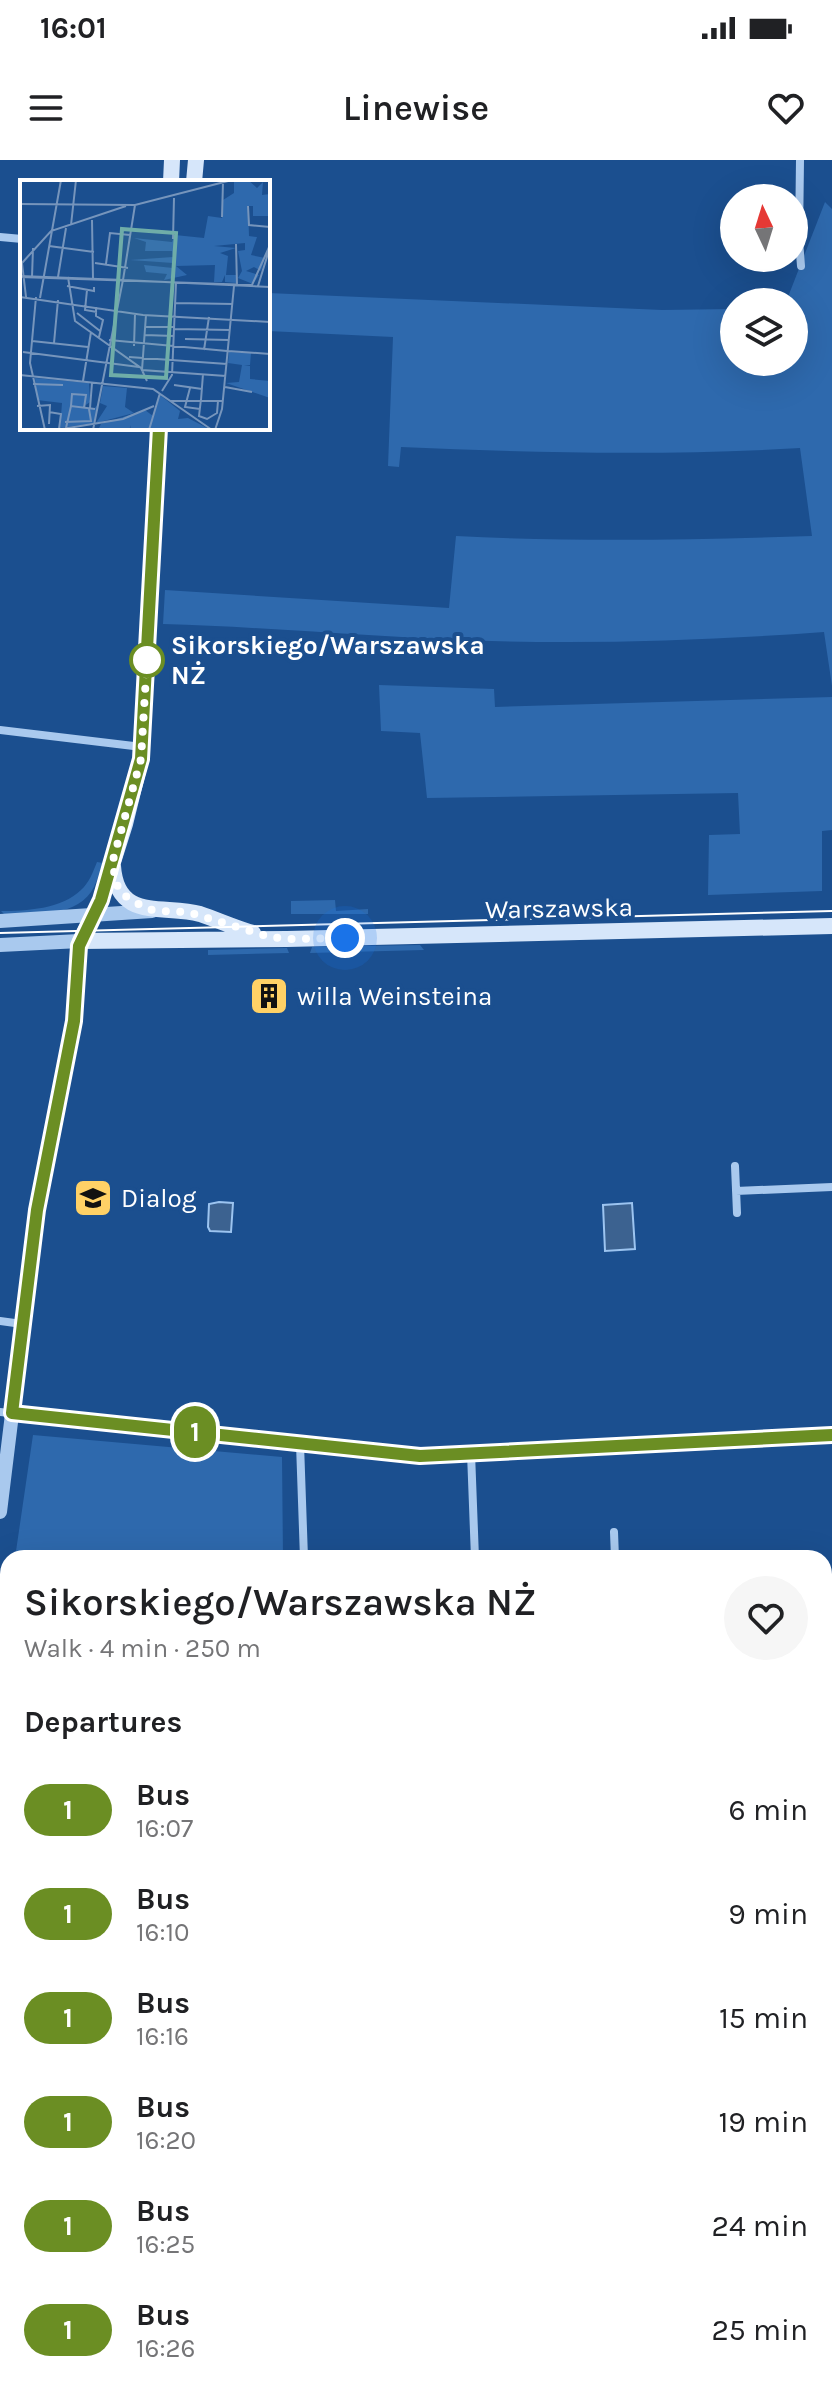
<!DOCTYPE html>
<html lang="en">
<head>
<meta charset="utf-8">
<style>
  :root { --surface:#fff; --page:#f6f6f6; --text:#202124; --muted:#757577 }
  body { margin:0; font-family:Karla,sans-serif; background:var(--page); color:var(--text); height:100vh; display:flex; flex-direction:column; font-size:30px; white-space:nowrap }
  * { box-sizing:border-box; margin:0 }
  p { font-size:26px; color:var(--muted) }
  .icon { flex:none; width:44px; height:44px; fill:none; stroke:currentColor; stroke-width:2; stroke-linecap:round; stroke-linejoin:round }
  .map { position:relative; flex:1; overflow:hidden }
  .details { position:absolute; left:0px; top:1390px; width:832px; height:848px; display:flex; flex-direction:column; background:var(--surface); border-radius:24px 24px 0 0; box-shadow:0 8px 32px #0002 }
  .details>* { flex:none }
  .badge { padding:0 16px; border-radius:26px; font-size:28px; line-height:52px }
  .needle { width:52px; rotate:356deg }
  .controls { position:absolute; left:720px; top:24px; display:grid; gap:16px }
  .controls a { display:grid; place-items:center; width:88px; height:88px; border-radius:50%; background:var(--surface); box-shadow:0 8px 32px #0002; font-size:40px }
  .you { position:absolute; width:40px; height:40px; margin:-20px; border:6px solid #fff; border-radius:50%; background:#1a73e8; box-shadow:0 0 0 12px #1a73e833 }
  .map>.badge { position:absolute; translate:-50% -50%; box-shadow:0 0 0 4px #fff }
  h2 { padding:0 24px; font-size:30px; line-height:72px }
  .round { display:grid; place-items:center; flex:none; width:84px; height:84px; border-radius:42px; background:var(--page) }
  .overview { display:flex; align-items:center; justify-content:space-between; height:136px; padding:0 24px }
  h1 { font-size:38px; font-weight:600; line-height:60px }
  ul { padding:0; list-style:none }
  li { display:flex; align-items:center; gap:24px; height:104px; padding:0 24px }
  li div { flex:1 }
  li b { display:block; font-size:30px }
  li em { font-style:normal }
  li .badge { min-width:88px; font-weight:700; text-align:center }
  .status { display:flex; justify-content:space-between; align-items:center; height:56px; padding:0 40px; background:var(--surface); direction:ltr }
  .status svg { height:22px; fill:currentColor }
  header { display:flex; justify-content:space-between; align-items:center; height:104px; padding:0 24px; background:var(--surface); font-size:36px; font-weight:600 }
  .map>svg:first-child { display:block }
</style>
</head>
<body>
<div class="status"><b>16:01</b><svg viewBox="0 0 49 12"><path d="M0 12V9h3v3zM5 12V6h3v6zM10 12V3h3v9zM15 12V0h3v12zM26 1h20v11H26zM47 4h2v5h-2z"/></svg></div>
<header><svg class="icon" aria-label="menu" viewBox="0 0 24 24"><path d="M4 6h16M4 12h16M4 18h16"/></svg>Linewise<svg class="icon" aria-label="heart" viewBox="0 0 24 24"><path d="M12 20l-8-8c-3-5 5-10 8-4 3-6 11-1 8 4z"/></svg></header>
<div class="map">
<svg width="832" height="2238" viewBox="0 0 832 2238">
  <rect width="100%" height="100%" fill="#1b4f8f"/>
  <path fill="#2e69ad" d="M825 42 832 49V526L824 472C713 480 602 484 491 481 381 478 272 467 163 464L165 430 449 448 456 376C575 382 693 380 812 376L800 288C666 296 535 293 401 287L399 307 388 306 393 177 268 171V133L662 150 734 149V202H794V142H786Z
    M379 525 494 529 495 547 832 537V670L822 671V731L708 735 709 675 740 674 738 633 427 638 420 573 381 571Z
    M97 702 103 703C100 710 98 719 94 727 79 757 35 754 7 757L1 751C26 751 62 749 81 730 89 723 93 712 97 702Z
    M335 740 336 751 368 749V754H291V741Z
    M420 785 424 790 310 793 312 787Z
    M287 788 289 793 208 795V790Z
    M33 1275 282 1297 283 1398H15Z"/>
  <path fill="#3c6290" stroke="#9cc4f0" stroke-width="2" d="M219 1042 233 1043 231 1072 210 1071 208 1067 209 1044Z
    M632 1043 635 1089 605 1091 603 1045Z"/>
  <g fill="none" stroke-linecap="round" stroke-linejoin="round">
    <path stroke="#a9c9ee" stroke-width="8" d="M800 0 799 80 801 106
      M0 77 22 79
      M0 570 142 587
      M735 1006 737 1053
      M736 1031 832 1027
      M0 1161 22 1164
      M0 1252 420 1296 832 1275
      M300 1284 304 1398
      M471 1293 475 1398
      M614 1372 615 1398
      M824 1454 832 1453
      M0 1485 8 1486
      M824 1590H832
      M0 1721 8 1723
      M824 1766H832
      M0 1863H8
      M824 1949 832 1948
      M0 2090 8 2091
      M824 2137H832
      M561 2230 567 2238"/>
    <path stroke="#a9c9ee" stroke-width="14" d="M0 761 152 751
      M0 785 80 781 74 861 37 1050 0 1352
      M0 1801 8 1807
      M537 2230 541 2238"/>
    <path stroke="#d6e6fa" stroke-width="16" d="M171 22 172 0
      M194 22 196 0
      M159 268 141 599 125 664 101 740 80 781 287 779 832 766
      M113 706C117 762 164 744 200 754 218 760 235 768 253 773"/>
    <path stroke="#fff" stroke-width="2" d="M0 773 832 751"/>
  </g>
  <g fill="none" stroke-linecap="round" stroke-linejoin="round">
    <g stroke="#fff" stroke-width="18">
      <path id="line" d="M159 268 141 599 101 740 79 786 74 861 37 1050 12 1253 420 1296 832 1275"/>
    </g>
    <use href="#line" stroke="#6b8e23" stroke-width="12"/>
    <path stroke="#fff" stroke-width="8" stroke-dasharray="0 14.4" d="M147 500 141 599 113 700 115 721 122 734 145 748 156 751 188 752 270 777 287 779 345 778"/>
  </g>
  <defs>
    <g id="building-square" transform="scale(2)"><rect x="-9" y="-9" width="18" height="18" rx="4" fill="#ffd166" stroke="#1b4f8f"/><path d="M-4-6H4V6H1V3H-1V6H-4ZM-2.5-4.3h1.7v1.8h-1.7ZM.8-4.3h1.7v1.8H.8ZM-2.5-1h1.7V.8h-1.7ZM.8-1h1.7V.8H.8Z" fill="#111"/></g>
    <g id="school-square" transform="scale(2)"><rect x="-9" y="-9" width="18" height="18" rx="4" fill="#ffd166" stroke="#1b4f8f"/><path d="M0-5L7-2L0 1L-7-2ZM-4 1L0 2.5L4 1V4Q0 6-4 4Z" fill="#111"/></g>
  </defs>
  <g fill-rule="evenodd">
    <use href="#building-square" x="269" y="836"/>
    <use href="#school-square" x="93" y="1038"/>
  </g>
  <circle fill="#fff" stroke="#6b8e23" stroke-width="4" cx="147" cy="500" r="16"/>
  <g text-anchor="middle" stroke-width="8" stroke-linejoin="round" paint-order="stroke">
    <g font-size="26" font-weight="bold" fill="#fff" stroke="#1b4f8f" text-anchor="start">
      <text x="171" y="494">Sikorskiego/Warszawska<tspan x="171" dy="30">NŻ</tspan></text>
    </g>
    <g font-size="26" fill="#fff" stroke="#1b4f8f">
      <text transform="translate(559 748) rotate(-1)" y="9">Warszawska</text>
    </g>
    <g font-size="26" fill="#fff" stroke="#1b4f8f" text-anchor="start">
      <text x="297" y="845">willa Weinsteina</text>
      <text x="121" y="1047">Dialog</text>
    </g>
  </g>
  <g transform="translate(20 20)">
    <rect width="250" height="250" fill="#1b4f8f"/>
    <path d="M228 0 237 8 243 2 242 15 250 14V36H233V26H228L229 56 237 57 231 75 245 78 241 91 234 87 226 91 239 95 233 104 218 98 222 91 218 71 225 70V63L194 66 216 68 200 73 208 76 206 95H217L216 103 205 102V95L202 102H194L195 85 156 86 167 95 144 100 147 94 126 92 124 85 153 88V83L110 80 153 77 152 71H125L126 62 114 58 152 62 155 55 184 58 188 36 202 38 203 20 214 13V1ZM209 172 231 173 230 185H224L230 186V199L250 201V218L206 203 219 202 222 185 208 183ZM15 198 69 203 70 222 63 227 74 229 78 224 74 243 40 248 42 223 17 220ZM83 206 107 208 105 227 114 233 76 243 87 226 80 223ZM140 215 160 231 158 239 168 238 189 249 110 250 111 245 109 250H78L81 244 125 230 133 236Z" fill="#2e69ad"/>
    <path fill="none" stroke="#7695bc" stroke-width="2" d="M0 24 115 25 212 0M115 25 103 100 250 107M228 26 229 45 250 47M202 37 203 2M72 40 73 99M51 45 56 0M153 59 154 18M216 64 217 105M29 66 74 72M2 83 31 51 106 26M2 83 6 117M75 83 108 88M86 84 90 53 110 55M0 96 103 100 73 250M0 97 232 105 250 65M12 97 13 68M38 97 46 48M48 97 55 141 121 188 127 201M47 106 74 111V107M238 106 250 67M67 110 65 130 77 132M0 117 123 135 250 142M16 117 10 183 25 250M20 118 41 0M155 123 213 124M76 127V136L83 140 79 157M57 133 80 151M126 135 122 190 206 196M126 147H154M154 149 210 150M124 155 154 156M165 159 209 160M89 160 207 171M12 161 68 167M34 163 38 120M114 166 115 134M184 170 189 137M208 171 250 174M3 172 119 187M109 177 207 184M0 195 133 209 192 250M63 201 71 152M13 204 43 205M154 205 182 209M205 207 232 212M170 208 165 227 180 229M142 211 152 195 156 103M181 219 179 236 187 239 197 233 198 221M181 220 183 194M149 221H203M17 226 30 225 29 244M51 226 52 214 66 215 64 228M70 228 72 203M29 232 41 234 39 249M45 242 71 241 69 229M46 248 51 226 75 229M36 250 103 239 134 226M129 250 140 213M195 250 202 229 214 106"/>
    <path fill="#6fada8" fill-opacity="0.15" stroke="#6fada8" stroke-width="4" d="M102 49 156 53 146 198 91 195Z"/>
    <rect width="250" height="250" fill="none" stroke="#fff" stroke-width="4"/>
  </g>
</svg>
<div class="controls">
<a><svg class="needle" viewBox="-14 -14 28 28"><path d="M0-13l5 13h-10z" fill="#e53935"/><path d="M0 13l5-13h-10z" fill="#757577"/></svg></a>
<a><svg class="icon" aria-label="layers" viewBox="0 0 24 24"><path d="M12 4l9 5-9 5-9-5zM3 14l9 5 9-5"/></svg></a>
</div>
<div class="you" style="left:345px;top:778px"></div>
<b class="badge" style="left:195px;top:1272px;background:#6b8e23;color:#fff">1</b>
<section class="details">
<div class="overview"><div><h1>Sikorskiego/Warszawska NŻ</h1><p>Walk · 4 min · 250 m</p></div><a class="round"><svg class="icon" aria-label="heart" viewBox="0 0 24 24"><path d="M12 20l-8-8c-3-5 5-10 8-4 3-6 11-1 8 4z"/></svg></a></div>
<h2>Departures</h2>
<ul>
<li><span class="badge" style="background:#6b8e23;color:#fff">1</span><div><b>Bus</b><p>16:07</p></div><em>6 min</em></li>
<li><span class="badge" style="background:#6b8e23;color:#fff">1</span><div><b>Bus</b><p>16:10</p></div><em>9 min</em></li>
<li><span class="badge" style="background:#6b8e23;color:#fff">1</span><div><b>Bus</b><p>16:16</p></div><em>15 min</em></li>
<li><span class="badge" style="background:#6b8e23;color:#fff">1</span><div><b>Bus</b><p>16:20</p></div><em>19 min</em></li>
<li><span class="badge" style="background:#6b8e23;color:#fff">1</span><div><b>Bus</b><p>16:25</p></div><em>24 min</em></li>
<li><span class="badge" style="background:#6b8e23;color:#fff">1</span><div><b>Bus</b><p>16:26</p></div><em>25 min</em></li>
</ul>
</section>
</div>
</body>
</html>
